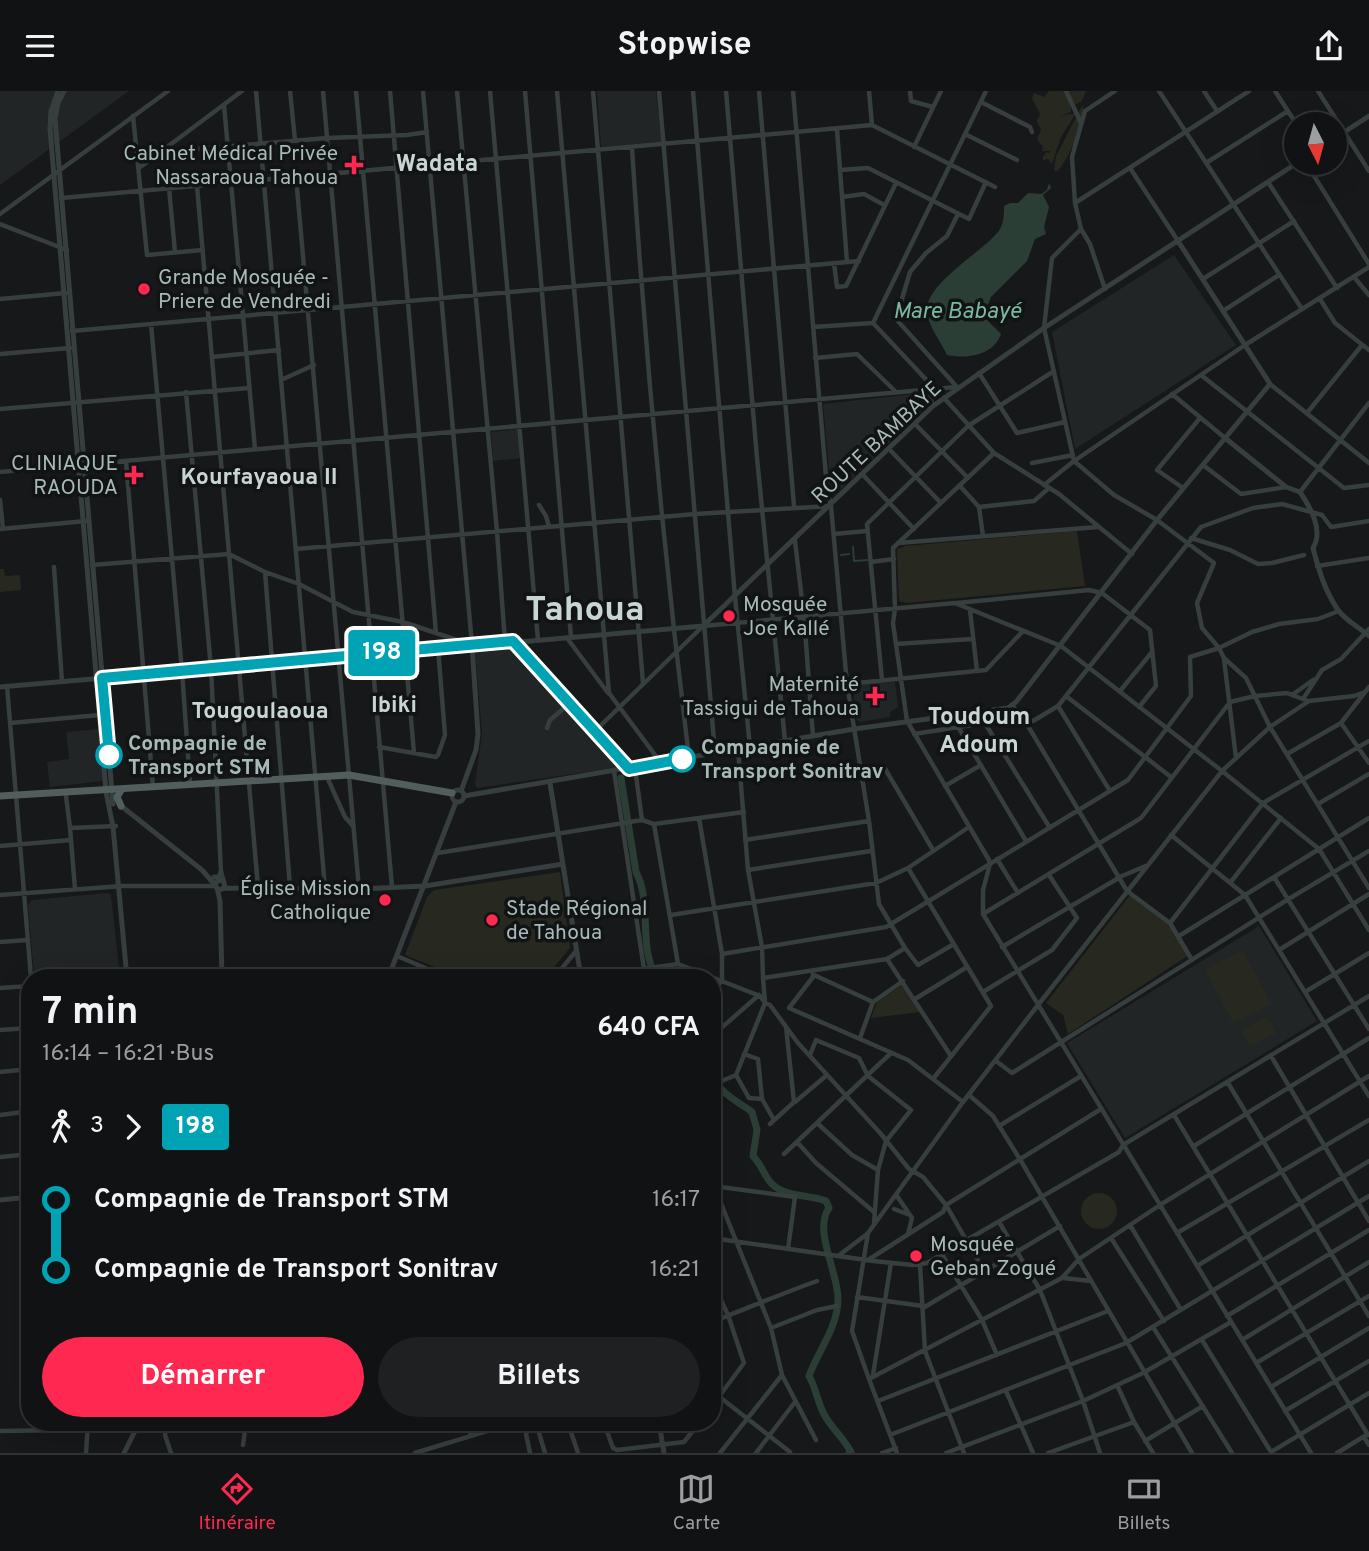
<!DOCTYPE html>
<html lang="fr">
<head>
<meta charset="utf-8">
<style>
  :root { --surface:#101213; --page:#1e2021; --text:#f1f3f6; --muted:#9c9ea0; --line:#303233; --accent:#ff2851 }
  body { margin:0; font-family:Overpass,sans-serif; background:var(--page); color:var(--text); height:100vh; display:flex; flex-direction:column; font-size:26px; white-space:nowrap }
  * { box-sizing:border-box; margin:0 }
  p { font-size:23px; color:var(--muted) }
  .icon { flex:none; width:38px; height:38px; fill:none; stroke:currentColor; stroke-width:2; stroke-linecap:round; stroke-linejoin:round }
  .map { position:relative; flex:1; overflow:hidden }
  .details { position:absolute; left:21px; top:878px; width:700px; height:462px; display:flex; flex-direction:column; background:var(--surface); border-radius:28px; box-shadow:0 7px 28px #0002,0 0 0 2px var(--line) }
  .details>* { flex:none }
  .badge { padding:0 14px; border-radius:5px; font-size:24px; line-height:46px }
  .needle { width:46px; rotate:174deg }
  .tools { position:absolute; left:1284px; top:21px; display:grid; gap:14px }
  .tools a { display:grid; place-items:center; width:63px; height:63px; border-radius:50%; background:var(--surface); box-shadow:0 7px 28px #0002,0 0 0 2px var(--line); font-size:35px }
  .map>.badge { position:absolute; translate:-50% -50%; box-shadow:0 0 0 4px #fff }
  .legs { display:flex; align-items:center; gap:10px; height:77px; padding:0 21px; font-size:23px }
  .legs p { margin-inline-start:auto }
  .overview { display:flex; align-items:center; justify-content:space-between; height:119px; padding:0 21px }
  h1 { font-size:38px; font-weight:700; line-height:52px }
  .button { display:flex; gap:14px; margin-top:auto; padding:14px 21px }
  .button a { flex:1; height:80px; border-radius:42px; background:var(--accent); color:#fff; font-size:28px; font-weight:700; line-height:80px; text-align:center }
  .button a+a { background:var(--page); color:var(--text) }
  ul { padding:0 21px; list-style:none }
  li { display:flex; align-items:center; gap:24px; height:70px; font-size:26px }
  li i { display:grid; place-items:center; width:10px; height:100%; margin:0 9px; background:currentColor }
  li i::after { content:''; width:18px; height:18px; margin:-9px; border:5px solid; border-radius:50%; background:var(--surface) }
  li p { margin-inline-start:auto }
  li:first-child i { background:linear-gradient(#0000 50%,currentColor 0) }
  li:last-child i { background:linear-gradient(currentColor 50%,#0000 0) }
  header { display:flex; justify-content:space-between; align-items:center; height:91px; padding:0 21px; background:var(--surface); font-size:32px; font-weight:700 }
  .tab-bar { display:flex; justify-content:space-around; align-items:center; height:98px; border-top:2px solid var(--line); background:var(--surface); font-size:19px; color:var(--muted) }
  .tab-bar a { display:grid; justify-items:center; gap:4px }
  .tab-bar .selected { color:var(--accent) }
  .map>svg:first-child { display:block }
</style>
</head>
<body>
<header><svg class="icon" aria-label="menu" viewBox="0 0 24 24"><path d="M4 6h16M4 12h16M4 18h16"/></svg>Stopwise<svg class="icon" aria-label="share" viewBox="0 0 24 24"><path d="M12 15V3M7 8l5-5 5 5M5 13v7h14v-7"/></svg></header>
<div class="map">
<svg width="1369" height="1362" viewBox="0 0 1369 1362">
  <rect width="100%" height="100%" fill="#161819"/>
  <path fill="#222526" d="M0 0H129L0 94Z
    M597 0H656L661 51 601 56Z
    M1174 164 1236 254 1075 358 1052 241Z
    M923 302 928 314 834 405 831 401 823 313Z
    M518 338 521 367 493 370 491 341Z
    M506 554 577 630 585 631 622 673 621 676 477 697 475 693 482 643 475 558 477 556Z
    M895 591 898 616 890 621V626L860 631 856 628 853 594Z
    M98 638 103 690 50 696 47 671 69 668 66 641Z
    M108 802 111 804 119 877 116 882 37 887 34 884 28 814 32 809Z
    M1259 835 1317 930 1125 1047 1067 952Z"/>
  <path fill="#272920" d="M1049 0H1086L1082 10 1071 16V21L1060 25 1076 22 1061 46 1052 73 1048 68 1043 69V65L1047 61 1050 62 1052 53 1050 60H1042L1043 56 1037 48 1041 39 1037 30 1040 23 1032 7 1034 2 1044 6Z
    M1083 13C1086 30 1069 67 1058 80H1054L1056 65Z
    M1077 440 1085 495 907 512 899 510 897 458 905 455Z
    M0 478H4L5 485 20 484 21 499 0 501Z
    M560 781 570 857 545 887H462L405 864 427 806 434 799Z
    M1131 803 1169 830 1189 864 1068 943 1063 924 1046 912Z
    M1243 859 1271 913 1233 932 1205 879Z
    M902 894 920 921 871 927 877 911Z
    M1267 926 1276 942 1250 955 1241 939Z
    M1081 1120a18 18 0 1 1 36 0a18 18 0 1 1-36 0Z"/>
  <path fill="#2b3e36" d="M1049 92 1051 97 1043 104 1049 116 1044 136 1046 143 1035 148 1027 170 991 206 986 219 988 230 1001 243C993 265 967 268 947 264 941 250 928 236 927 220 925 193 982 161 998 141 1004 133 1004 124 1004 115L1010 112H1018L1028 102 1041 103 1047 99Z"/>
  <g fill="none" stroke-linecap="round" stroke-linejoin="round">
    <path stroke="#2b3e36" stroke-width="2" d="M853 456 854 470 868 469
      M841 464 849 463"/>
    <path stroke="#2b3e36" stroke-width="7" d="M621 687 636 781C653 813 637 855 657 887
      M712 985C719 1001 738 1011 752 1021L757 1039 753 1065C762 1074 764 1085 772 1093 786 1107 809 1103 826 1110L829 1117C813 1140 838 1180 838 1208 838 1236 818 1260 809 1285 816 1297 817 1310 824 1323 831 1337 843 1346 851 1361L849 1362"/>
    <path stroke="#373e3e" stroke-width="4.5" d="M256 0 325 797
      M290 0 295 49
      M323 0 392 796
      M356 0 414 662
      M390 0 436 542
      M457 0 497 441 505 551
      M490 0 538 549
      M525 0 571 546
      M557 0 609 602 661 672
      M593 0 643 592
      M659 0 715 662
      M693 0 735 506 750 656
      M726 0 757 367 785 650
      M759 0 794 415
      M869 0 872 34
      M910 0 911 10 933 16
      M1066 0 1081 32
      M1159 0 1302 218
      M1204 0 1217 20
      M1275 0 1297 34
      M1318 0 1369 80
      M981 11 1030 36 1032 41
      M224 14 255 358
      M133 25 147 164 203 159
      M837 39 847 171
      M965 43 1017 69
      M168 56 173 60 327 47 407 44 427 41
      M914 56 941 0
      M632 57C645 260 664 464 689 667
      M1206 72 1288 20
      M1306 72 1369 173
      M139 77 242 0
      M1130 77 1178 150
      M840 79 868 77 969 128 986 91
      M296 86 359 798
      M1268 91 1337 197
      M197 95 258 796
      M169 97 175 161
      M842 106 864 103 884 114
      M61 107 872 34 995 96
      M1075 112 1249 0
      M0 123 168 0
      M0 133 67 159
      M1081 138 1052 167 1044 237 1074 370 1114 404 1157 429 1214 472 1197 512 1202 537 1219 557 1224 567 1246 587 1270 636 1369 797
      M834 172 837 196 846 195 896 92
      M1354 186 1369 204
      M1203 188 1294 130
      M1105 198 1090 153 1081 138 1075 112 1072 66 1085 20 1115 0
      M0 208 66 202
      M1320 208 1335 232 1369 259
      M1223 220 1279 184
      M151 233 182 580 190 693
      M813 236 873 232
      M72 240 859 170
      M0 263 70 257
      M212 266 279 259
      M815 267 857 263 895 300
      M979 282 1017 342 1065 331
      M1201 284 1344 397 1369 394
      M281 289 314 274
      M1270 293 1369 372
      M957 296 896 228 910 181 926 162 947 145 958 123
      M934 297 873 232 986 0
      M927 298 933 315
      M186 301 211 577 221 781 224 791
      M1172 303 1225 347
      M944 307 994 362 1059 403 1132 463
      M0 318 249 297
      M1307 322 1362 254
      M915 333 968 387
      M889 358 941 412
      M994 362 893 457 895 518 893 532 907 630 989 769 990 773 983 799V823L1311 1362
      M126 370 153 696
      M1032 372 1073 364
      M1203 374 1241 403 1286 396
      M0 381 957 296
      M863 384 914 438
      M1044 394 1074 370 1245 254 1369 176
      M960 395 979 416 983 445
      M1183 397 1157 379 1200 327
      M1300 401 1369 312
      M0 409 3 438
      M539 414 546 425 549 436
      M979 416 1034 410 1049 397
      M0 438 86 430
      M834 443 867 440
      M1191 447 1230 459 1258 473 1272 472 1304 464
      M795 450 804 526 813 645
      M898 452 1098 436
      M296 458 695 423 831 415 827 397 793 0
      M871 471 894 468
      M92 474 229 463 265 481 299 493 353 521 403 531 472 554 423 0
      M1317 475 1369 467
      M54 476 62 591
      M265 481 290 796
      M957 512 1089 499 1102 502 1150 539 1156 595 1139 616
      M970 519 977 580
      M567 547 608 602
      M514 551 628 677
      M896 553 972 548
      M1224 568 1236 667
      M882 589 867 433 968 335 1054 280
      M847 593 986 579 1023 540
      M7 595 31 887
      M1369 596 1341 632 1369 672
      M1120 600 1152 561
      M1292 604 1313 589
      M1066 605 1171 686
      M1303 608 1322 579 1341 568 1369 538
      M1012 614 1025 630 1127 800 1170 832 1192 869
      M1058 615 1110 700
      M978 621 1050 737
      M951 624 1026 750
      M10 632 100 624
      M547 637 550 629 570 612
      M596 639 703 535 955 512 1061 555 1222 680 1319 758 1369 839
      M914 643 1010 628 1033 630 1058 615 1201 436 1253 417 1282 413 1322 424 1331 436 1369 430
      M379 656 436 666 438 664 445 644 438 557
      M738 658 748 779 762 856 763 887
      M1287 663 1341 632
      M635 677 642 729
      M860 677 884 676 933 759
      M614 680 644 878
      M327 686 345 726 353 735
      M945 695 981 674
      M66 705 70 737
      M1318 713 1369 683
      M699 727 722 863V890L712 899
      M654 733 744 721
      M1171 744 1245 804 1369 1005
      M745 749 869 730
      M0 755 71 749
      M438 762 642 729 654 733 678 873 760 905 765 912 770 914 798 952 881 1043 909 1078 923 1086 946 1114 984 1180
      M997 768 1018 802
      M908 777 991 915 933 988
      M748 779 871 760
      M1274 786 1369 938
      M1230 792 1281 727
      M75 798 70 737 116 735
      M0 804 122 795H216
      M983 823 1141 727 1230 611 1255 605 1287 602 1308 610
      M671 824 876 792 908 777 969 736
      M1170 832 1263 712 1369 650
      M1179 845 1369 727
      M0 851 28 849
      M1002 856 1122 785 1148 774
      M905 857 918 874 954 853
      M1279 859 1369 803
      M722 863 886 836 1128 689 1191 605 1190 566 1219 557 1252 541 1279 533 1318 528 1339 520
      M397 865 449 887
      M887 868 951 965
      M657 876 664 887
      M813 879V886L789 917 908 969 963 1011
      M626 881 629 887
      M814 884 873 911
      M554 887 576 860
      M581 887 678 873
      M0 897 30 895
      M983 901 1052 859 1077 827 1049 784
      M1305 901 1369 862
      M915 908 967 876
      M0 939 30 937
      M712 945 759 904
      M860 947 873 911 903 890
      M744 963 758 968 762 1008 774 1029
      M810 964 816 949 859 967 868 985 911 1019 886 1050 878 1079 874 1132
      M1271 965 1369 1130
      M996 970 1012 982 1287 809 1369 760
      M712 973 722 990
      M0 981 30 978
      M736 984 749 1007 762 1008
      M1228 992 1369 1225
      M712 994 736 984 765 912 763 887 887 868 905 857 879 813 869 730 847 593 831 415
      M969 1004 993 1025 1021 1070 1192 1362
      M795 1011 827 984
      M0 1024 30 1020
      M1174 1024 1368 1344
      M817 1032 852 1064 878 1079
      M770 1033 794 1011 786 936
      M999 1035 1081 985
      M797 1051 816 1072 874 1121
      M1194 1055 1369 947
      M784 1063 891 962
      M0 1066 30 1063
      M712 1090 771 1237 782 1284 720 1362
      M713 1095 795 1106 788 1158
      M894 1118 910 1124 897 1105
      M999 1131 1040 1199 1083 1310 1100 1362
      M1130 1134 1181 1219
      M1177 1142 1369 1029
      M908 1143 912 1127 910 1124
      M712 1147 873 1170 913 1174 927 1172 1119 1061 1123 1054 1369 905
      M1111 1147 1164 1230
      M838 1165 867 1143
      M943 1165 982 1229 997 1264
      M868 1169 943 1121 946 1114 1101 1018
      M920 1174 925 1260 964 1362
      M1197 1175 1369 1070
      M1063 1187 1091 1190
      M712 1190 728 1224 744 1272 712 1315
      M857 1206 923 1215
      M923 1217 1060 1135
      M1227 1225 1369 1139
      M712 1231C747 1217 781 1203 817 1190
      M1153 1236 1232 1362
      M771 1237 817 1219 837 1215
      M1202 1249 1271 1361
      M1242 1249 1369 1171
      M712 1259 716 1268 712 1272
      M1256 1272 1369 1205
      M782 1284 816 1349
      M873 1284 891 1172
      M869 1288 852 1240 868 1142 963 1011 1038 914 1222 680 1270 636 1309 610 1354 605 1365 601
      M1117 1294 1134 1331 1153 1362
      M1271 1296 1369 1237
      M712 1300 790 1361
      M1006 1300 1033 1362
      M878 1310 1108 1220
      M1285 1320 1369 1270
      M166 1332 165 1344 171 1362
      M467 1332 471 1344
      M536 1332 545 1362
      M568 1332 578 1362
      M604 1332 613 1357 617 1359 684 1351 699 1332
      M0 1340 136 1338
      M890 1344 1126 1252 1369 1105
      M1364 1346 1369 1354
      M1145 1350 1203 1315
      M243 1354 246 1332
      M1271 1361 1369 1302
      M86 1362 88 1332
      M415 1362 514 1332
      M530 1362 526 1343 531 1332
      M756 1362 795 1311
      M882 1362 896 1357
      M897 1362 869 1288 1062 1187 1079 1168 1160 1114 1369 985
      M946 1362 1083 1310 1143 1282 1231 1231
      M1048 1362 1134 1331
      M1337 1362 1368 1343"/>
    <path stroke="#373e3e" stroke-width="5" d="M58 0 51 20 50 38 106 701 113 736 127 887
      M64 0 58 12 55 28 113 713
      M1335 47 1369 25
      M1225 347 1286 396 1300 401C1310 416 1324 439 1313 457 1319 480 1325 500 1338 519 1345 529 1360 537 1369 545
      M0 596 703 535 933 315 1044 237 1297 72
      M550 692 581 887
      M452 705a6 6 0 1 1 12 0a6 6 0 1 1-12 0Z
      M461 700 476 659 478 643 472 554
      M464 705 854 638 1008 617 1016 611 1157 429 1270 293 1178 150
      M120 714 202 779 216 795
      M214 786H219L221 781
      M215.5 794a4.5 4.5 0 1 1 9 0a4.5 4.5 0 1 1-9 0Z
      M217 797 220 810 222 887
      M224 797 359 798 425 795 563 773
      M388 887 456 711
      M0 1109 30 1106
      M659 1332 664 1362
      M124 1362 139 1332"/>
    <path stroke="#525d5d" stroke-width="7" d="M0 705 349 684 452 702
      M121 715 117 706 122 698"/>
  </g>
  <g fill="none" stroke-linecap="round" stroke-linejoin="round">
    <g stroke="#fff" stroke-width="16">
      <path id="line-1" d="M109 664 102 587 513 550 629 678 682 668"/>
    </g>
    <use href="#line-1" stroke="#00a3b4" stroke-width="10"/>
  </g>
  <g fill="#ff2851" stroke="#111314" stroke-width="2.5">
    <path d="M350.5 63.5h7v7h7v7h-7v7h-7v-7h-7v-7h7z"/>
    <circle cx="144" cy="198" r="7"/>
    <path d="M130.5 373.5h7v7h7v7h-7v7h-7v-7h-7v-7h7z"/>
    <circle cx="729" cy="525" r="7"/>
    <path d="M871.5 594.5h7v7h7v7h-7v7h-7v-7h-7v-7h7z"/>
    <circle cx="385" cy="809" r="7"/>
    <circle cx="492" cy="829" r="7"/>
    <circle cx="916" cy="1165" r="7"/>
  </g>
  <g fill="#fff" stroke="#00a3b4" stroke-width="3.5">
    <circle cx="109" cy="664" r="12"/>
    <circle cx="682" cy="668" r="12"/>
  </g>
  <g text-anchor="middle" stroke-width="7" stroke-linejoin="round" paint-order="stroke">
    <g font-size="21" fill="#a7bab7" stroke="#111314" text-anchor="end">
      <text x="338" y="69">Cabinet Médical Privée<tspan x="338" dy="24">Nassaraoua Tahoua</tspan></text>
      <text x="158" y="193" text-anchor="start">Grande Mosquée -<tspan x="158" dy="24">Priere de Vendredi</tspan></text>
      <text x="118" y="379">CLINIAQUE<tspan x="118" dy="24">RAOUDA</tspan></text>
      <text x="743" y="520" text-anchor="start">Mosquée<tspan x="743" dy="24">Joe Kallé</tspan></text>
      <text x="859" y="600">Maternité<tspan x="859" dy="24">Tassigui de Tahoua</tspan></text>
      <text x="371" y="804">Église Mission<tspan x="371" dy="24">Catholique</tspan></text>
      <text x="506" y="824" text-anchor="start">Stade Régional<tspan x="506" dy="24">de Tahoua</tspan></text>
      <text x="930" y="1160" text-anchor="start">Mosquée<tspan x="930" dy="24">Geban Zogué</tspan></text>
    </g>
    <g font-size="21" fill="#a7bab7" stroke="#111314">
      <text transform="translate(876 351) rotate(-43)" y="7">ROUTE BAMBAYE</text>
    </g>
    <g font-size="21" font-weight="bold" fill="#a7bab7" stroke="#111314" text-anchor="start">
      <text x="128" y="659">Compagnie de<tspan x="128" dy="24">Transport STM</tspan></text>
      <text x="701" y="663">Compagnie de<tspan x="701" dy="24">Transport Sonitrav</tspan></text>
    </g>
    <g font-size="23" font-style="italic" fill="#7ab8a0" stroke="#111314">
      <text x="957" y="227">Mare Babayé</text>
    </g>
    <g font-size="23" font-weight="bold" fill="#c8d5d4" stroke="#111314">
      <text x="259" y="393">Kourfayaoua II</text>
      <text x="394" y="621">Ibiki</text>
      <text x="260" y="627">Tougoulaoua</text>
    </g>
    <g font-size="24" font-weight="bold" fill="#c8d5d4" stroke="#111314">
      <text x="437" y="80">Wadata</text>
      <text x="979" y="633">Toudoum<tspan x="979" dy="28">Adoum</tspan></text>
    </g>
    <g font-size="35" font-weight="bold" fill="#c8d5d4" stroke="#111314">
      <text x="585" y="529">Tahoua</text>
    </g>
  </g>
</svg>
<div class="tools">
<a><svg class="needle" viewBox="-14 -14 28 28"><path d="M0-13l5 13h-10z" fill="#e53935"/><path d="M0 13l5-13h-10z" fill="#9c9ea0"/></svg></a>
</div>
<b class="badge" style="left:382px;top:562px;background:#00a3b4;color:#fff">198</b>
<section class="details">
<div class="overview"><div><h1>7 min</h1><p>16:14 – 16:21 · Bus</p></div><b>640 CFA</b></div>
<div class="legs"><svg class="icon" aria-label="walk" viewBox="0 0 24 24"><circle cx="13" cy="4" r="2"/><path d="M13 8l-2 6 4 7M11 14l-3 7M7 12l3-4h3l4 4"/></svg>3<svg class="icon" aria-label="forward" viewBox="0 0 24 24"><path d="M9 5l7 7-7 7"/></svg><b class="badge" style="background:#00a3b4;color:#fff">198</b></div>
<ul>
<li><i style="color:#00a3b4"></i><b>Compagnie de Transport STM</b><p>16:17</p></li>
<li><i style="color:#00a3b4"></i><b>Compagnie de Transport Sonitrav</b><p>16:21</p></li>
</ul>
<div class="button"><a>Démarrer</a><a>Billets</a></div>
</section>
</div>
<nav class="tab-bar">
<a class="selected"><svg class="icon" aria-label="directions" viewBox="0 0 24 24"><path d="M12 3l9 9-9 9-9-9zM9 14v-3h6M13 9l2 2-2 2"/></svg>Itinéraire</a>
<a><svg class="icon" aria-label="map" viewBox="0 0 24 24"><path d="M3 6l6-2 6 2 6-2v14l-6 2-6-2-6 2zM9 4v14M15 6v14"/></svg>Carte</a>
<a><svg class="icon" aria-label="tickets" viewBox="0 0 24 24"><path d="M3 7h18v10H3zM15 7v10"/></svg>Billets</a>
</nav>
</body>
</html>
